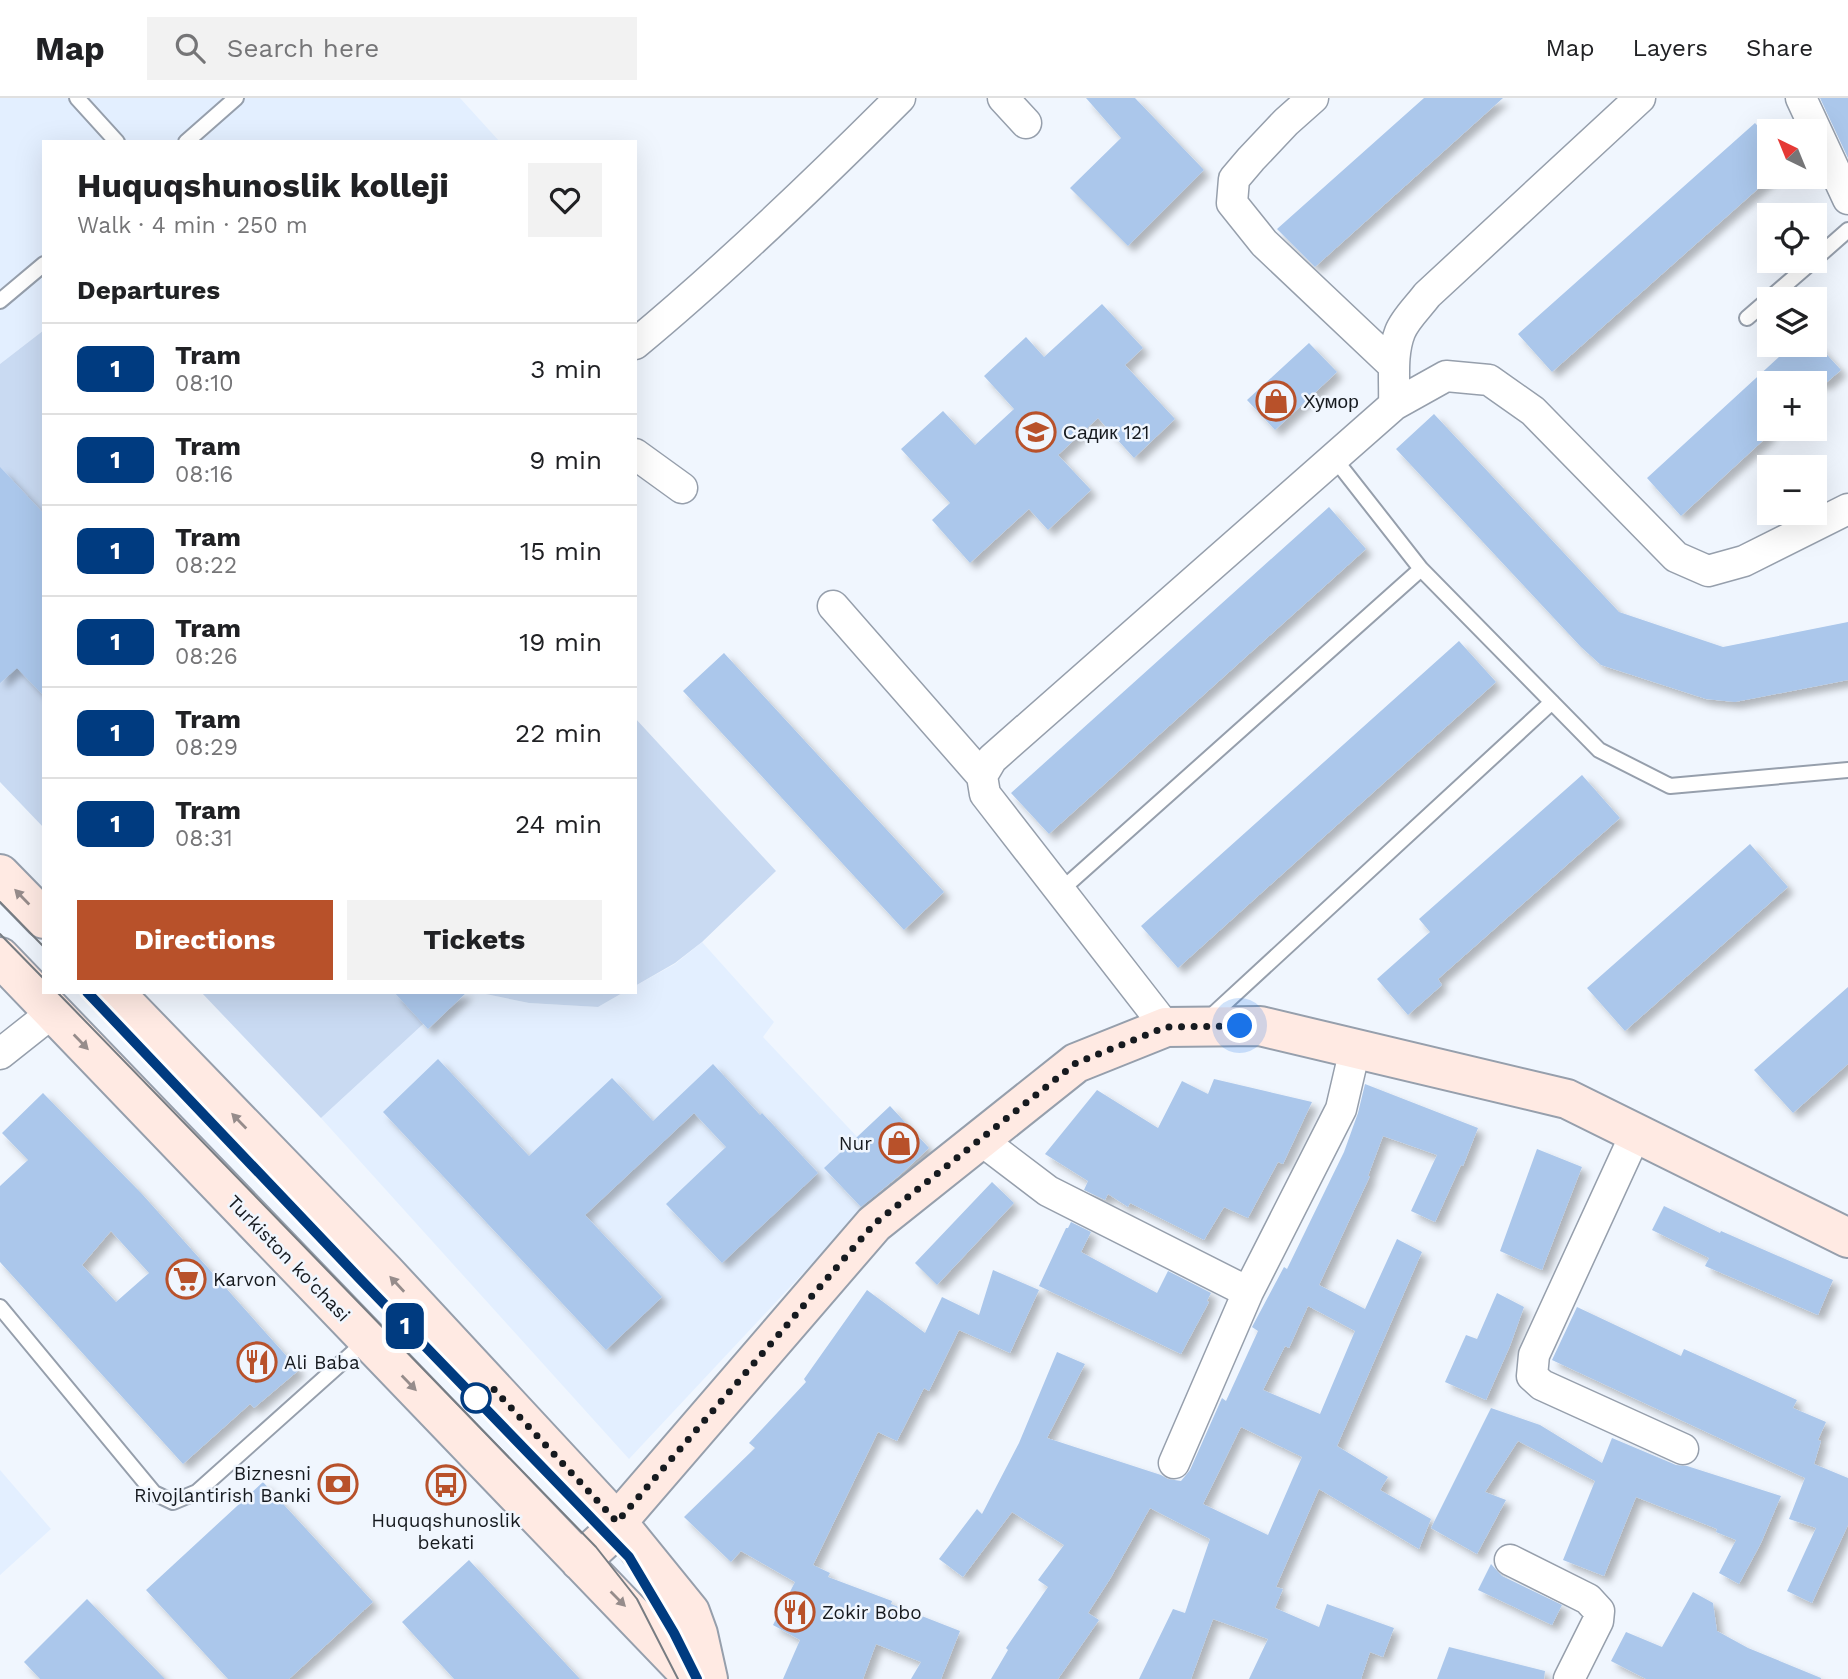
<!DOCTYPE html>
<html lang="en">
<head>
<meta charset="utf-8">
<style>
  :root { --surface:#fff; --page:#f2f2f2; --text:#202124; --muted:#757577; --line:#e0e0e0; --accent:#b8512a }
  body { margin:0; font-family:"Work Sans",sans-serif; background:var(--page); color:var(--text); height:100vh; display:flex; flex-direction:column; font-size:26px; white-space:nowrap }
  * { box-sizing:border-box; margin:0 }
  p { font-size:23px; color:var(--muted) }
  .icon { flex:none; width:38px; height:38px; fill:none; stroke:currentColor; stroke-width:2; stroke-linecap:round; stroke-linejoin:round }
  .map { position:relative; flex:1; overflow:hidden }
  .sheet { position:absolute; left:42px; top:42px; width:595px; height:854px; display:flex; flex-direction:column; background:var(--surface); border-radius:0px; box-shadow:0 7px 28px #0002 }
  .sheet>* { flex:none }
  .badge { padding:0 14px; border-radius:10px; font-size:24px; line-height:46px }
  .needle { width:46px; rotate:317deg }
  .fabs { position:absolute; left:1757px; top:21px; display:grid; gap:14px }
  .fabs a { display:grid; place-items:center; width:70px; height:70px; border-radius:0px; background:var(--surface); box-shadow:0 7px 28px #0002; font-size:35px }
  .you { position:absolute; width:35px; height:35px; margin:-18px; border:5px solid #fff; border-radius:50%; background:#1a73e8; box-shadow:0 0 0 10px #1a73e833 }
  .map>.badge { position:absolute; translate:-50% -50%; box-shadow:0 0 0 4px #fff }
  h2 { padding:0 35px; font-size:26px; line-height:63px }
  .round { display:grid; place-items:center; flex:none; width:74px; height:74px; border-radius:0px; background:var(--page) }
  .overview { display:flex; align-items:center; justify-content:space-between; height:119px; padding:0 35px }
  h1 { font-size:33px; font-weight:700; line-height:52px }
  .primary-button { display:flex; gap:14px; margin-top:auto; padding:14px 35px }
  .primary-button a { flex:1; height:80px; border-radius:0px; background:var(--accent); color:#fff; font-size:28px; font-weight:700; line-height:80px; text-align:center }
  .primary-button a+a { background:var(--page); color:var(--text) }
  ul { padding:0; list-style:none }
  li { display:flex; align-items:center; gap:21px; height:91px; padding:0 35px; border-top:2px solid var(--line) }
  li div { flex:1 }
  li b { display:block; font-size:26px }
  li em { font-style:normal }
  li .badge { min-width:77px; font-weight:700; text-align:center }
  header { display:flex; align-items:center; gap:42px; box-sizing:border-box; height:98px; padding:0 35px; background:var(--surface); border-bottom:2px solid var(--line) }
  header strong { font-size:33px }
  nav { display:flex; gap:38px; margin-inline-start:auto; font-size:24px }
  .search { width:490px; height:63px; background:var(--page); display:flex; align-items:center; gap:18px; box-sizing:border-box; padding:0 24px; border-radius:0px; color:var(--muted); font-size:26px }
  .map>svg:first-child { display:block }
</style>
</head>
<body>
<header>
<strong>Map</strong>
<div class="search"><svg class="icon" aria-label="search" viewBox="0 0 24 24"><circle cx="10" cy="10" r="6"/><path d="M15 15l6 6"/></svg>Search here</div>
<nav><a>Map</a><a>Layers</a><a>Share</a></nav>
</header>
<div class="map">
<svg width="1848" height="1581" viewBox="0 0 1848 1581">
  <defs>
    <filter id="shadow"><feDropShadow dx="6" dy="6" stdDeviation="3.5" flood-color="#0004"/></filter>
  </defs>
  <rect width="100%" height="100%" fill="#f0f6fe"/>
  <path fill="#e3efff" d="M0 0H460L500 44H44V232L0 266Z
    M702 844 774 924 763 939 894 1078 629 1361 321 1020 458 894H476L529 905 598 909 624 894H635V888L675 866Z
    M0 1372 51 1431 0 1477Z"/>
  <path fill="#c9daf2" d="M44 232V730L0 684V266Z
    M635 620 776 773 702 844 675 865 635 888Z
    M201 894H458L321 1020Z
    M476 894H624L598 909 529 905Z"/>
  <path fill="#abc7eb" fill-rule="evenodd" filter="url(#shadow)" d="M1086 0H1135L1204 72 1128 148 1070 90 1121 40Z
    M1424 0H1503L1315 169 1277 131Z
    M1820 0H1848V60Z
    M1755 25 1769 40V81L1552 274 1518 236Z
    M1102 206 1143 250 1125 267 1175 321 1134 360 1098 320 1058 357 1091 392 1048 432 1029 411 970 465 932 422 950 405 901 351 943 313 975 347 1014 311 984 278 1026 239 1044 259Z
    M1309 245 1337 274 1275 332 1247 302Z
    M1792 247H1818L1841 272 1826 285H1769V337L1681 418 1647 380Z
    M1434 316 1619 514 1723 549 1848 524V582L1735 604 1706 601 1601 567 1581 549 1396 351Z
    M0 369 44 416V598L17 570 0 585Z
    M1329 409 1366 451 1049 736 1011 695Z
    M1459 543 1496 584 1178 870 1141 828Z
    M724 555 944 794 904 832 683 593Z
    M1582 677 1620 720 1438 881 1442 887 1408 917 1377 881 1430 834 1419 821Z
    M1750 746 1788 789 1625 933 1587 890Z
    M1848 889V966L1793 1015 1754 972Z
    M394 894H467L428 931Z
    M438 961 529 1058 612 980 653 1023 713 966 760 1017 762 1015 818 1075 722 1165 666 1106 726 1049 694 1015 585 1117 662 1199 606 1252 383 1014Z
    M1214 981 1312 1004 1283 1066 1278 1064 1248 1120 1224 1109 1204 1142 1130 1105 1128 1109 1108 1096 1105 1102 1084 1092 1088 1083 1045 1056 1097 992 1158 1030 1182 983 1208 996Z
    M1365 986 1478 1030 1463 1068 1461 1067 1435 1124 1411 1113 1437 1057 1383 1038 1368 1078H1370L1319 1187 1365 1211 1397 1141 1422 1154 1337 1348 1388 1379 1380 1392 1431 1421 1419 1451 1319 1391 1276 1489 1283 1491 1275 1510 1319 1529 1327 1506 1394 1530 1383 1559 1370 1554 1361 1581H1249L1268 1541 1213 1521 1191 1581H1139L1173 1511 1185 1515 1210 1441 1150 1410 1110 1481 1088 1515 1099 1522 1058 1581H991L1008 1552 1006 1550 1048 1489 1038 1482 1064 1447 1012 1414 963 1479 939 1461 977 1411 982 1416 1019 1345 1057 1254 1085 1266 1047 1340 1161 1377 1168 1381 1181 1383 1190 1372 1222 1300 1226 1303 1258 1233 1252 1229 1284 1169 1287 1171 1344 1054 1358 1015ZM1308 1208 1355 1233 1320 1316 1263 1292 1285 1248 1289 1250ZM1241 1329 1302 1359 1268 1437 1203 1406Z
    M43 995 142 1096 299 1272 254 1310 250 1306 183 1366 0 1164V1088L28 1062 2 1035ZM111 1133 149 1175 116 1204 82 1167Z
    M890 1008 929 1050 901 1076 861 1109 824 1070Z
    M1537 1051 1582 1069 1542 1172 1500 1153Z
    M992 1084 1014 1105 937 1187 915 1165Z
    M1664 1108 1720 1135 1721 1133 1833 1182 1818 1217 1705 1168 1709 1160 1652 1132Z
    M1071 1124 1091 1134 1081 1154 1157 1195 1168 1173 1211 1195 1207 1203 1209 1204 1181 1256 1039 1188 1066 1130H1068Z
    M993 1172 1039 1192 1010 1255 959 1232 929 1293 924 1290 897 1343 878 1334 813 1467 830 1475 828 1479 892 1503 891 1506 960 1533 941 1581H911L921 1564 876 1546 863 1581H783L800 1542 773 1527 795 1484 741 1453 731 1464 684 1419 755 1350 749 1345 806 1284 804 1281 867 1192 925 1235 942 1199 979 1217Z
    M1497 1195 1524 1209 1510 1248 1486 1302 1445 1284 1466 1237 1477 1241Z
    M1577 1209 1681 1258 1684 1251 1797 1302 1793 1310 1826 1324 1818 1342 1821 1343 1814 1366 1848 1380V1427L1812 1505 1787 1493 1816 1430 1789 1421 1805 1380 1552 1262Z
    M1491 1310 1540 1327 1602 1365 1612 1340 1676 1367 1687 1368 1781 1398 1761 1445 1739 1486 1719 1475 1736 1442 1716 1434 1717 1431 1636 1399 1604 1478 1563 1462 1595 1383 1518 1343 1485 1394 1506 1402 1477 1456 1431 1430Z
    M263 1384 373 1504 289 1581H228L146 1492Z
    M469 1462 580 1581H454L402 1524Z
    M1491 1466 1502 1478 1562 1507 1552 1527 1478 1492Z
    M1693 1494 1713 1505 1717 1533 1748 1550 1821 1580V1581H1646L1611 1563 1626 1534 1662 1549Z
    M87 1501 165 1581H40L24 1564Z
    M1449 1549 1545 1573 1544 1581H1437Z"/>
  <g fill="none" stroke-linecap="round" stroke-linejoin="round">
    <g stroke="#969fac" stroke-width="18">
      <path id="lane" d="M77 0 117 44
        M186 44 236 0
        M1815 161 1848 132
        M0 203 44 166
        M1747 220 1813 163
        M1334 360 1421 471 1599 652 1670 688 1848 672
        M1060 793 1421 471
        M1208 921 1552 604
        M0 1209 154 1395 173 1404 197 1394 367 1242"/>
    </g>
    <g stroke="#969fac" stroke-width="33">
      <path id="street" d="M1003 0 1026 25
        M1313 0 1286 24 1251 61 1234 81 1232 105 1264 145 1393 267
        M1801 0 1848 101
        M635 246C728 169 815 85 900 0
        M1394 307 1446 278 1489 282 1533 313 1676 459 1708 473 1744 463 1848 411
        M635 356 682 390
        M833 508 982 678
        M1166 929 985 696 982 678 992 661 1394 307C1395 283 1391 257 1400 234 1405 221 1419 208 1427 197L1640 0
        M0 956 53 914
        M1636 1035 1534 1257 1532 1278 1542 1287 1683 1351
        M981 1042 1048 1093 1248 1194
        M1174 1365 1248 1194 1341 1011 1355 951
        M1510 1462 1588 1501 1599 1513 1598 1523 1569 1581"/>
    </g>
    <g stroke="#969fac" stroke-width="42">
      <path id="secondary" d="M0 776 44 821
        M0 859 694 1581
        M114 894 385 1174 617 1424 690 1514 698 1536 708 1581
        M580 1463 596 1449 609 1437 617 1424 874 1126 1076 965 1166 929 1260 928 1567 1001 1848 1140"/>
    </g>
    <use href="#lane" stroke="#fff" stroke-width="14"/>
    <use href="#street" stroke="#fff" stroke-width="30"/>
    <use href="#secondary" stroke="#ffeae3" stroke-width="38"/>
    <path stroke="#777c82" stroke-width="2" d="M0 804 44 849
      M0 836 44 881
      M57 894 596 1449 637 1501 678 1581
      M87 894 360 1181 629 1459 674 1535 697 1581"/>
  </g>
  <defs><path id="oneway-solid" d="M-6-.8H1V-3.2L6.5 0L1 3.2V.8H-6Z" transform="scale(1.75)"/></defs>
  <g fill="#968c8b">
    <use href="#oneway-solid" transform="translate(22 799) rotate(-134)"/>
    <use href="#oneway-solid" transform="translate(81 944) rotate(46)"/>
    <use href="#oneway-solid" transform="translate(239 1023) rotate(-134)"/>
    <use href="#oneway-solid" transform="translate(397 1186) rotate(-133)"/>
    <use href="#oneway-solid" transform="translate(409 1285) rotate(46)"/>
    <use href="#oneway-solid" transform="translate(618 1501) rotate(45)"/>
  </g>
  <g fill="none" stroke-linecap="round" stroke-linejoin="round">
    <g stroke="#fff" stroke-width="16">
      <path id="line" d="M87 894 360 1181 629 1459 674 1535 697 1581"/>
    </g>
    <use href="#line" stroke="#003b80" stroke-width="10"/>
    <path stroke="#161a1f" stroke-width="7" stroke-dasharray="0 12.6" d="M476 1300 490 1287 617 1424 874 1126 1076 965 1166 929 1240 928"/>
  </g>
  <defs>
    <g id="shop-ring" transform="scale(2.0125)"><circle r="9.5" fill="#f0f6fe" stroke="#b8512a" stroke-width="1.5"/><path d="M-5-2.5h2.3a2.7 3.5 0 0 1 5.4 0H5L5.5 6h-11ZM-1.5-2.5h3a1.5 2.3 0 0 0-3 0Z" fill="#b8512a"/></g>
    <g id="school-ring" transform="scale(2.0125)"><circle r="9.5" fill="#f0f6fe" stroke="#b8512a" stroke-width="1.5"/><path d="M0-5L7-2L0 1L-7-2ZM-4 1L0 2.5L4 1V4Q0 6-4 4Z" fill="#b8512a"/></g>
    <g id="supermarket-ring" transform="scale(2.0125)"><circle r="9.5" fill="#f0f6fe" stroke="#b8512a" stroke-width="1.5"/><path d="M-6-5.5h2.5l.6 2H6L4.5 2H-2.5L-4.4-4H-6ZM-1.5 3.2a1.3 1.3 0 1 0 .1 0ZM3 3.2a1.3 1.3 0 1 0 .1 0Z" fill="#b8512a"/></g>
    <g id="restaurant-ring" transform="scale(2.0125)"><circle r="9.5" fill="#f0f6fe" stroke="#b8512a" stroke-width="1.5"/><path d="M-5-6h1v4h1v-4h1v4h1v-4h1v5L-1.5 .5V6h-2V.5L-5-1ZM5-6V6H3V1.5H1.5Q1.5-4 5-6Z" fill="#b8512a"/></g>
    <g id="bank-ring" transform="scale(2.0125)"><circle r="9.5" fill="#f0f6fe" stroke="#b8512a" stroke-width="1.5"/><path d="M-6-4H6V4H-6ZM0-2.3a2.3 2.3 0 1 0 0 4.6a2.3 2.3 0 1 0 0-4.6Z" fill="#b8512a"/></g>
    <g id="bus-ring" transform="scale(2.0125)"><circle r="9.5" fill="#f0f6fe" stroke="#b8512a" stroke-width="1.5"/><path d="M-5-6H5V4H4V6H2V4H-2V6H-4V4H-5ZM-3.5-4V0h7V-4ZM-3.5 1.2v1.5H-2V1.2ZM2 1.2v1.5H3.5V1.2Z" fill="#b8512a"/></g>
  </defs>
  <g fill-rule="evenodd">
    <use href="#shop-ring" x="1276" y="303"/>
    <use href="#school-ring" x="1036" y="334"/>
    <use href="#shop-ring" x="899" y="1045"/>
    <use href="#supermarket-ring" x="186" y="1181"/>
    <use href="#restaurant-ring" x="257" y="1264"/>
    <use href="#bank-ring" x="338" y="1386"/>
    <use href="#bus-ring" x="446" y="1387"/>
    <use href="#restaurant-ring" x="795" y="1514"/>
  </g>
  <circle fill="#fff" stroke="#003b80" stroke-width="3.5" cx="476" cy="1300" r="14"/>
  <g text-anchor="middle" stroke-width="5" stroke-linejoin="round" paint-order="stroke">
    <g font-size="19" fill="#161a1f" stroke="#f0f6fe" text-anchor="start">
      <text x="1303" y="310">Хумор</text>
      <text x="1063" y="341">Садик 121</text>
      <text x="872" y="1052" text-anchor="end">Nur</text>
      <text x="213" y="1188">Karvon</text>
      <text x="284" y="1271">Ali Baba</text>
      <text x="311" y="1382" text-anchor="end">Biznesni<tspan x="311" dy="22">Rivojlantirish Banki</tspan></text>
      <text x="446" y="1429" text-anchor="middle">Huquqshunoslik<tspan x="446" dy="22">bekati</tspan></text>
      <text x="822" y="1521">Zokir Bobo</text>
    </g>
    <g font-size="19" fill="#161a1f" stroke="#f0f6fe">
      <text transform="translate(289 1160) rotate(46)" y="7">Turkiston ko'chasi</text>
    </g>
  </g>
</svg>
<div class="fabs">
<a><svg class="needle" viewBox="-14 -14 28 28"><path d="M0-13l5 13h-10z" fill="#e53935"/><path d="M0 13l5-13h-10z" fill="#757577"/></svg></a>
<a><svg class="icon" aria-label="locate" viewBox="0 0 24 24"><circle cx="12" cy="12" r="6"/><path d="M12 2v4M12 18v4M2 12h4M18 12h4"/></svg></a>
<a><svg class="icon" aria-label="layers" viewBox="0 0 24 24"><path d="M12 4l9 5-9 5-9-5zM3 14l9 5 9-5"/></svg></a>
<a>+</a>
<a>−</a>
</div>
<div class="you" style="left:1240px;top:928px"></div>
<b class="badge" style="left:405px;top:1228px;background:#003b80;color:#fff">1</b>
<section class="sheet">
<div class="overview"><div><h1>Huquqshunoslik kolleji</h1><p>Walk · 4 min · 250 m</p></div><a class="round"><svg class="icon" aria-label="heart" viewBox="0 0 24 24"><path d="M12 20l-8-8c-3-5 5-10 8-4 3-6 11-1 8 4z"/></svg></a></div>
<h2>Departures</h2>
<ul>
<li><span class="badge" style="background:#003b80;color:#fff">1</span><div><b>Tram</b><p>08:10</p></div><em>3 min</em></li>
<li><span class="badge" style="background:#003b80;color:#fff">1</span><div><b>Tram</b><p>08:16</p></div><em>9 min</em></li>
<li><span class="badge" style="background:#003b80;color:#fff">1</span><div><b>Tram</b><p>08:22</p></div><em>15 min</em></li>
<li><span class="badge" style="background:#003b80;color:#fff">1</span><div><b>Tram</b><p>08:26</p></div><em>19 min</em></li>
<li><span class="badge" style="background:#003b80;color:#fff">1</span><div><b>Tram</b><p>08:29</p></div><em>22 min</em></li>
<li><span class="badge" style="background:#003b80;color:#fff">1</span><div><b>Tram</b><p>08:31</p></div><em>24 min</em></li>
</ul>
<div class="primary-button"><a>Directions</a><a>Tickets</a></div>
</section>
</div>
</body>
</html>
